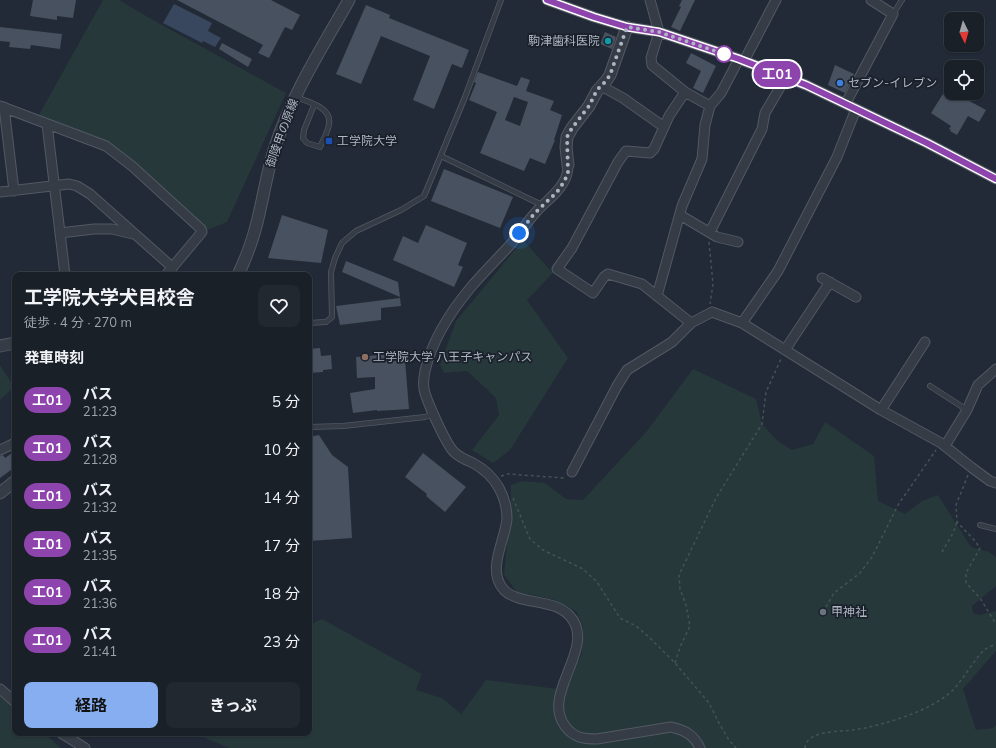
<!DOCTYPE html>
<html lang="ja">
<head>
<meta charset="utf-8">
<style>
  :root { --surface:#192028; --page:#222830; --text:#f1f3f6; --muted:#9fa3a8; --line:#373e45; --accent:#87aef0 }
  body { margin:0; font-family:Mulish,"Noto Sans JP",sans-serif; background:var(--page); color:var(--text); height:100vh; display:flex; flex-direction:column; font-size:15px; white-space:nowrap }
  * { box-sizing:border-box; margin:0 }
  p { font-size:13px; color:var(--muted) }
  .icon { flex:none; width:22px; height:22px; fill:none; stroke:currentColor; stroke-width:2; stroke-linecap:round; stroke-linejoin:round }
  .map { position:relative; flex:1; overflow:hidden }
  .sheet { position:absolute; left:12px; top:272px; width:300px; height:464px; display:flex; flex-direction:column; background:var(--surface); border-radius:8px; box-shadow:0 1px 3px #0004,0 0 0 1px var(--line) }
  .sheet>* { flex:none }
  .badge { padding:0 8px; border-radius:13px; font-size:14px; line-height:26px }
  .needle { width:26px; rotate:175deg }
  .controls { position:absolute; left:944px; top:12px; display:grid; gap:8px }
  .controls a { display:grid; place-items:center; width:40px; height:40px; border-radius:8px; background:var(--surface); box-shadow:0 1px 3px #0004,0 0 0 1px var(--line); font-size:20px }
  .you { position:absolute; width:20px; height:20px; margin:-10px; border:3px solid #fff; border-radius:50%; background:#1a73e8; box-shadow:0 0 0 6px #1a73e833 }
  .map>.badge { position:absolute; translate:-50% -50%; box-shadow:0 0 0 2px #fff }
  h2 { padding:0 12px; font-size:15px; line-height:36px }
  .round { display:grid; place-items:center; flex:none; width:42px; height:42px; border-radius:8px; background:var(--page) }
  .summary { display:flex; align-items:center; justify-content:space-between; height:68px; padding:0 12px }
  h1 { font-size:19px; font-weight:700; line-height:30px }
  .cta { display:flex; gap:8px; margin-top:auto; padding:8px 12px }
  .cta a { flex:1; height:46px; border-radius:8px; background:var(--accent); color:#111; font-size:16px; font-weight:700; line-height:46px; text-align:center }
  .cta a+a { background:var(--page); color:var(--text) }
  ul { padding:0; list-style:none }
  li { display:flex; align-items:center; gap:12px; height:48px; padding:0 12px }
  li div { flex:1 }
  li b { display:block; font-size:15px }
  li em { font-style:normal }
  li .badge { min-width:44px; font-weight:700; text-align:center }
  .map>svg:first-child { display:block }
</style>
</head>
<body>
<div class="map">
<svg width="996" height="748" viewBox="0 0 996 748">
  <rect width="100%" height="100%" fill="#212a36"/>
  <path fill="#263839" d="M103 0H119L153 20 286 93 227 222 202 232 106 146 36 120Z
    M523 240 553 273 527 300 568 358 510 450 493 463 472 450 499 415 496 398 467 371 444 373 440 365 456 321Z
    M0 365 14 387 0 400Z
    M693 369 756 399 762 424 778 441 792 450 813 444 825 422 874 456 878 501 905 514 922 501 938 495 971 547 989 552 996 557V586L972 606 973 613 979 615 996 611V651L963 689 976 730 993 728 996 725V748H229L194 733H309V625L322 619 422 674 416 690 442 698 461 714 486 680 566 690 582 653 583 627 576 611 552 599 517 592 504 575 511 505V485L522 481 545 483 566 499 583 500 647 431Z
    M0 697 15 709V733H44L61 748H0Z"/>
  <path fill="#38475e" d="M174 4 212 23 208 31 221 38 215 47 203 41 202 43 163 23Z"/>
  <path fill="#48515f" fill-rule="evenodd" d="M33 0H76L73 18 57 16V20L30 16Z
    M177 0H271L300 15 292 30 285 27 269 58 258 53 263 45Z
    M682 0H695L680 31 671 27 681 7 679 6Z
    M366 5 390 15 389 18 469 50 462 68 452 64 434 109 413 100 430 56 381 36 361 84 336 74Z
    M0 27 62 34 60 49 31 45 30 49 9 47 10 42 0 41Z
    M605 32 616 37 612 49 600 44Z
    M222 43 252 59 248 67 219 49Z
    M691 53 716 66 703 93 693 88 701 71 686 63Z
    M835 65 854 74 845 93 828 85Z
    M478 72 517 86 521 77 530 80 526 91 554 101 550 110 562 115 554 140H555L545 164 530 158 524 171 480 153 497 112 469 100 476 83 474 82ZM514 97 528 102 520 126 505 120Z
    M946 89 951 91V93H953L964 100V98L986 110 979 122 968 116 957 135 950 131 951 130 949 129 951 126 931 113Z
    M444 169 513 197 500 228 431 201Z
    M282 215 328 230 321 263 268 258Z
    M426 225 467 243 458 265 463 267 454 287 393 260 403 236 418 243Z
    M346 261 398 282 400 297 342 272Z
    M400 298 401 306 381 308V320L340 325 336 306Z
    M320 348 321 356 331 355 332 369 323 370V372L309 373V349Z
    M392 354V361L405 360 409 409 377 411V410L353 413 350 393 375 389V377L357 378 356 357Z
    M319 435 332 455 348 467 352 538 309 541V437Z
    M15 451V467L0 478V456L3 455 5 458Z
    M423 453 466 487 445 512 426 496 427 494 405 477Z"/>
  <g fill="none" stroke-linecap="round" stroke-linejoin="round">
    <g stroke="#525964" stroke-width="6">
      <path id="service" d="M893 14 902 0
        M296 97C308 102 332 107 329 124 328 132 323 140 320 147L307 143 303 138 304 130 314 105
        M441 156 542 205
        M309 323 326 322 332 317 331 272 335 258 342 243 356 231 401 210 424 196 465 97 501 0
        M930 386 967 410
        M309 427 343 426 425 417 434 414
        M980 525 996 529"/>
    </g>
    <g stroke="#525964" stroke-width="11">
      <path id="minor" d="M547 0 594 17 627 27 659 32 739 59 806 85 927 143 996 179
        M650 0 659 32 651 58 652 65 685 92 710 106 721 93 739 59
        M744 61 776 0
        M601 86 623 98 664 127
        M685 92 669 116 654 149 650 153 626 151 618 162 572 248 557 269 593 293 604 277 608 274 642 284 691 323 712 312 742 323 881 410 941 443 971 467 990 481 996 483
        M846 103 893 14 871 0
        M0 106 106 146 132 166 201 229 202 232 166 275
        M4 107 14 191
        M47 124 65 275
        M568 165C568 172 567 177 563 183 557 194 545 202 536 212 527 222 519 234 511 244 498 258 484 272 471 287 451 311 432 340 425 371 424 376 423 383 424 389 426 400 446 444 454 452 459 457 466 460 473 463 484 469 493 477 499 488 504 497 507 508 507 519 505 541 486 570 504 590 519 605 552 598 569 615 599 646 540 693 565 726 574 738 583 739 597 739L671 727C685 730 694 735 700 748
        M0 192 69 184 77 186 90 194 172 267
        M680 215 717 237 738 242
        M710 232 762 129 765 113 786 77
        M60 233 94 229H112L133 234
        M822 278 856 297
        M657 296 682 206 702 159 705 125 710 106
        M742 323 778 271 837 157 856 109
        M785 350 830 282
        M881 410 925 342
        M945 446 967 410 978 385 996 369
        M0 450 15 443
        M572 472 617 386 627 370 672 342 691 323
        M0 689 15 702
        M61 733 85 748"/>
    </g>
    <g stroke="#525964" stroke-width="13">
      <path id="tertiary" d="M568 165 566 147 567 137 572 128 589 106 597 91 606 81 610 75 627 27
        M238 275C245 260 251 245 255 230 263 202 266 174 275 147 292 94 322 48 349 0
        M0 346 15 343
        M0 493 15 481"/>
    </g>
    <path stroke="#435356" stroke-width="1.5" stroke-dasharray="3 3" stroke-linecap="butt" d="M709 242 713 284 710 304
      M968 475 956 505 957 522 975 541 980 548 966 573V583L980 598 996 624
      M501 476 508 474 565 478
      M513 498 530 539 543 550 583 569 597 582 620 618 636 626 649 637 675 663 709 703 720 725 729 740 736 748
      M942 552 953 533 957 522
      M826 607 834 593 860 573 872 557 898 505 936 450
      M675 663 680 647 690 626 686 605 680 589 679 575 716 498 762 424 766 392 781 359
      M805 748C806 730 839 732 852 730 863 729 874 726 885 723 908 716 935 707 953 690 964 678 972 663 983 651 986 648 992 646 996 644"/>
    <use href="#service" stroke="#353c46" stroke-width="4.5"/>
    <use href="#minor" stroke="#353c46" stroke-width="9"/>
    <use href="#tertiary" stroke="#353c46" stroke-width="11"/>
  </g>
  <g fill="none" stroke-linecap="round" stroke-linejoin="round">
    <g stroke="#fff" stroke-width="9">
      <path id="line" d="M547 0 594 17 627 27 659 32 739 59 806 85 927 143 996 179"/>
    </g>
    <use href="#line" stroke="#8e44ad" stroke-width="6"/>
    <path stroke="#afb6c3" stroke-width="4" stroke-dasharray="0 7.2" d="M519 233 534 214 557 192 564 182 568 173 567 137 572 128 589 106 597 90 606 81 610 75 627 27 659 32 724 54"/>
  </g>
  <circle fill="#0f9aa8" stroke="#1a212b" stroke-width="1.5" cx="608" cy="41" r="4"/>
  <circle fill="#fff" stroke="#8e44ad" stroke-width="2" cx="724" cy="54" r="8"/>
  <circle fill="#3f7fe0" stroke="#1a212b" stroke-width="1.5" cx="840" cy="83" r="4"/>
  <rect fill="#1a4fb4" stroke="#1a212b" stroke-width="1.5" x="325" y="137" width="8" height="8" rx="2"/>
  <circle fill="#8d6e63" stroke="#1a212b" stroke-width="1.5" cx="365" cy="357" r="4"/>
  <circle fill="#6b7280" stroke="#1a212b" stroke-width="1.5" cx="823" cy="612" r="4"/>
  <g text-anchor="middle" stroke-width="3.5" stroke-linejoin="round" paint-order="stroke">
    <g font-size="12" fill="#afb6c3" stroke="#1a212b" text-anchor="start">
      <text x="600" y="45" text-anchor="end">駒津歯科医院</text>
      <text x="848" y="87">セブン-イレブン</text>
      <text x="337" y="145">工学院大学</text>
      <text x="373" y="361">工学院大学 八王子キャンパス</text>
      <text x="831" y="616">甲神社</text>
    </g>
    <g font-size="12" fill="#afb6c3" stroke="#1a212b">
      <text transform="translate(282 133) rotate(-70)" y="4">御陵甲の原線</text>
    </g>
  </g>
</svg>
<div class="controls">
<a><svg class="needle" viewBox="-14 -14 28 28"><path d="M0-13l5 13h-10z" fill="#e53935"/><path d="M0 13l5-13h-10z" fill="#9fa3a8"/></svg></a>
<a><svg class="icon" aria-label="locate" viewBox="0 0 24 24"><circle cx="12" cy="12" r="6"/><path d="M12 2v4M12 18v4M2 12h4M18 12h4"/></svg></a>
</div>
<div class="you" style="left:519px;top:233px"></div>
<b class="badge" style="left:777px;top:74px;background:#8e44ad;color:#fff">工01</b>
<section class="sheet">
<div class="summary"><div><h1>工学院大学犬目校舎</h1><p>徒歩 · 4 分 · 270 m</p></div><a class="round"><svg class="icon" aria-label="heart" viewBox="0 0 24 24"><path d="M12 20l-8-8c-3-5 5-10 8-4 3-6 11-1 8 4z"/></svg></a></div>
<h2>発車時刻</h2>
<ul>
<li><span class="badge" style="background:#8e44ad;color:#fff">工01</span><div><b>バス</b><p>21:23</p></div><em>5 分</em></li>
<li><span class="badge" style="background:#8e44ad;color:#fff">工01</span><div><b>バス</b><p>21:28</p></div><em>10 分</em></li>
<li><span class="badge" style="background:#8e44ad;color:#fff">工01</span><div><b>バス</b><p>21:32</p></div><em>14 分</em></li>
<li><span class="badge" style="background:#8e44ad;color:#fff">工01</span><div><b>バス</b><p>21:35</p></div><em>17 分</em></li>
<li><span class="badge" style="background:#8e44ad;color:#fff">工01</span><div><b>バス</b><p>21:36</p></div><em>18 分</em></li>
<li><span class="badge" style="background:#8e44ad;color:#fff">工01</span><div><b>バス</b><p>21:41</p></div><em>23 分</em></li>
</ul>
<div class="cta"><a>経路</a><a>きっぷ</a></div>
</section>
</div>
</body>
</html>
